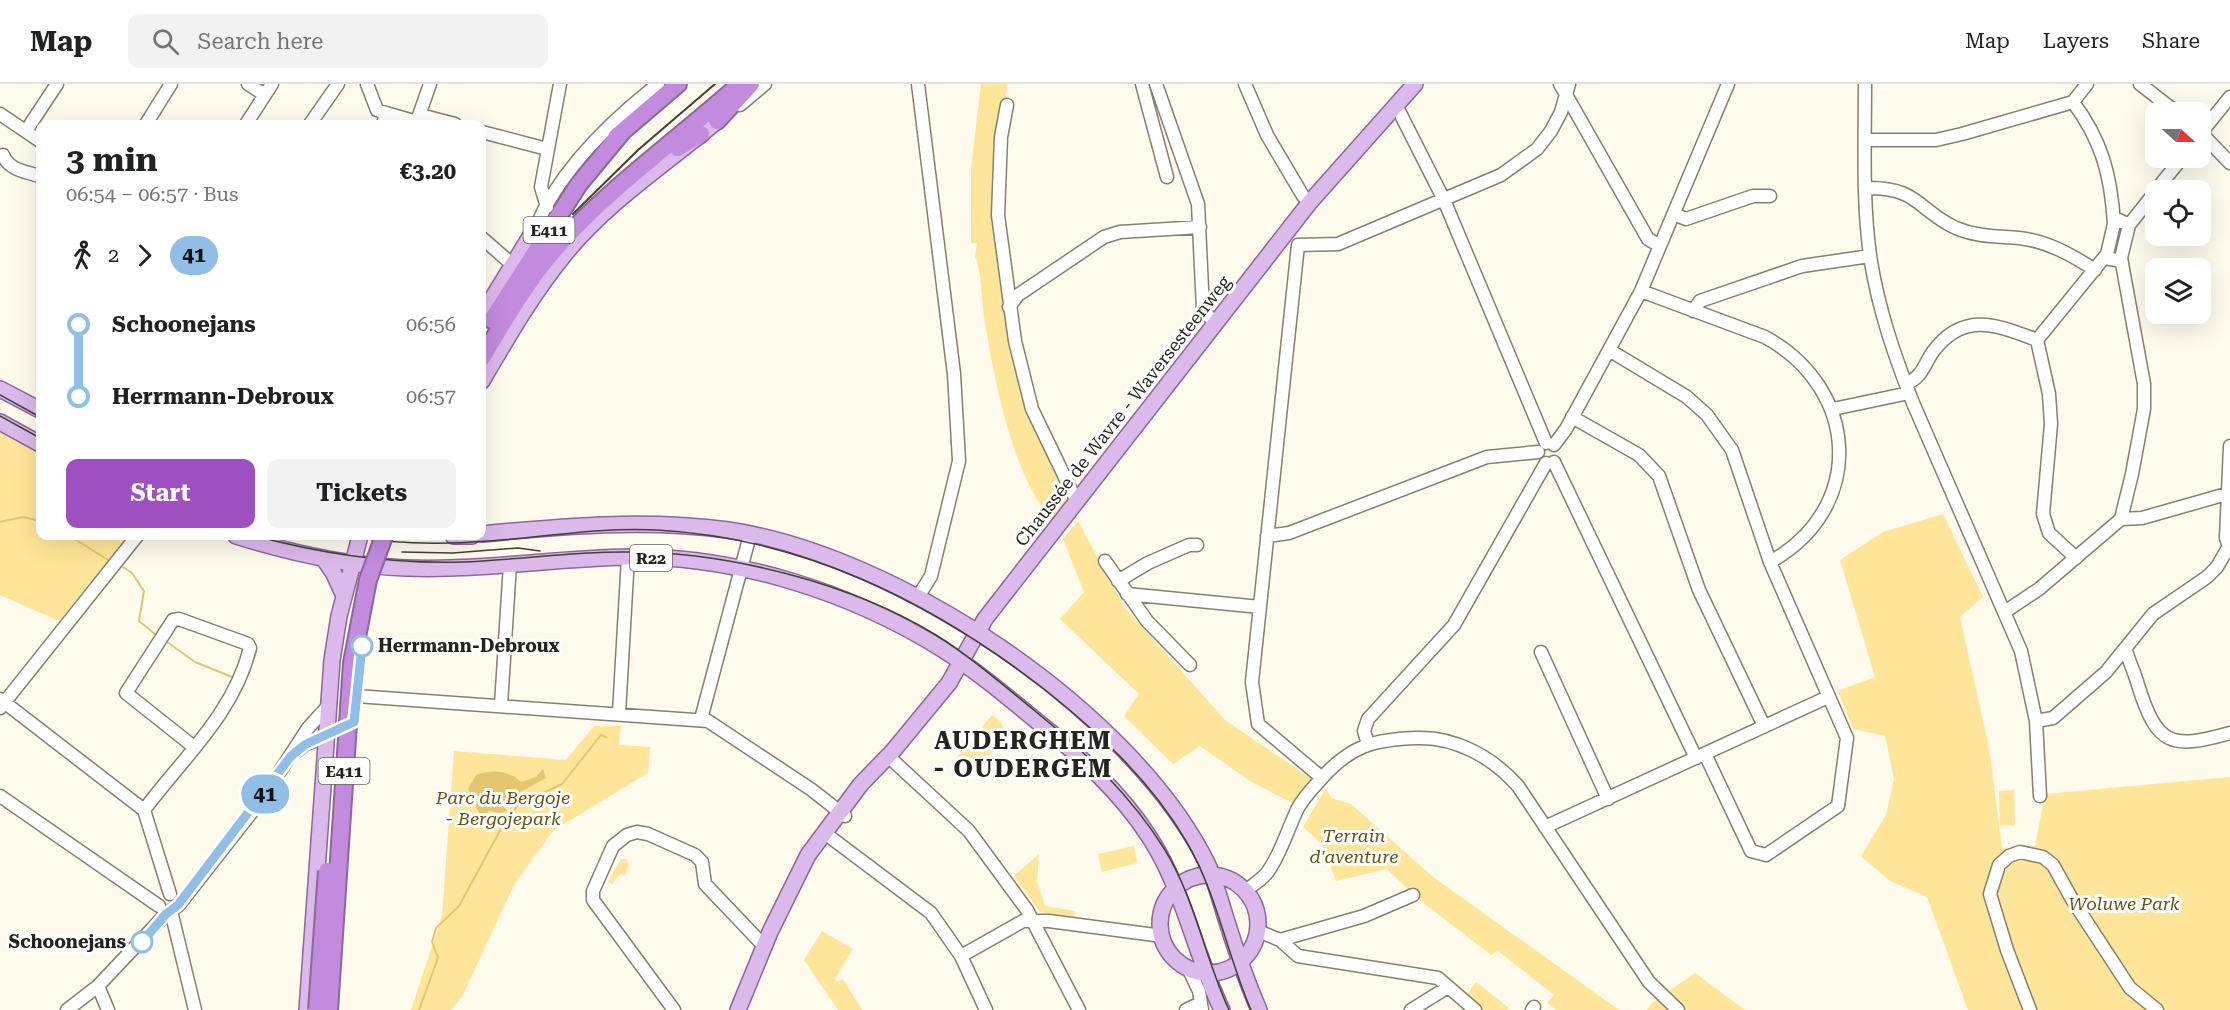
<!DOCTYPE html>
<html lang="en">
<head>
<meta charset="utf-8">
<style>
  :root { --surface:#fff; --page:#f2f2f2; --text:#202124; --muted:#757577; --line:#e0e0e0; --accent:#9e4fc0 }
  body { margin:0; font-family:"Roboto Serif",serif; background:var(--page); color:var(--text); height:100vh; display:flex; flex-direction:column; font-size:22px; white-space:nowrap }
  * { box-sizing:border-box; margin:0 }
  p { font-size:20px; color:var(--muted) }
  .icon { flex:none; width:33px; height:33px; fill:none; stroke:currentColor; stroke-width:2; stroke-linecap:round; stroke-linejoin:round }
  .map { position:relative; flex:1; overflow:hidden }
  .sheet { position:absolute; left:36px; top:36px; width:450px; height:420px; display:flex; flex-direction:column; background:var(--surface); border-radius:12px; box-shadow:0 6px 24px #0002 }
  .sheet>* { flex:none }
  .badge { padding:0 12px; border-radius:20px; font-size:21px; line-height:39px }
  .needle { width:39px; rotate:111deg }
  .tools { position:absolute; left:2145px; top:18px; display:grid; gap:12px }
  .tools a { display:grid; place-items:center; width:66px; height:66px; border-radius:12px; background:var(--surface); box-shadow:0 6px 24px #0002; font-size:30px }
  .map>.badge { position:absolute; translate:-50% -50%; box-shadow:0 0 0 3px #fff }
  .legs { display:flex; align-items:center; gap:9px; height:66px; padding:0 30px; font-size:20px }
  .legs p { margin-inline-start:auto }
  .head { display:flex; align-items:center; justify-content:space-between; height:102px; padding:0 30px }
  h1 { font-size:33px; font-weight:700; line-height:45px }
  .primary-button { display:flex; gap:12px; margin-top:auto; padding:12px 30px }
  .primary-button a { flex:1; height:69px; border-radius:12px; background:var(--accent); color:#fff; font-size:24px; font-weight:700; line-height:69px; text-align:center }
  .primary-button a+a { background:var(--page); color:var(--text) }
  ul { padding:0 30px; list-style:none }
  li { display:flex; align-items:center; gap:21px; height:72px; font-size:22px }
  li i { display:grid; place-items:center; width:9px; height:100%; margin:0 8px; background:currentColor }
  li i::after { content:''; width:15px; height:15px; margin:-8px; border:4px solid; border-radius:50%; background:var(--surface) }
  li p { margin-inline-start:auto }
  li:first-child i { background:linear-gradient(#0000 50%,currentColor 0) }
  li:last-child i { background:linear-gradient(currentColor 50%,#0000 0) }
  header { display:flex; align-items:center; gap:36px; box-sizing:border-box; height:84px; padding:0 30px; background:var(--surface); border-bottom:2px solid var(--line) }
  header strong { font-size:28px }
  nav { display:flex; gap:33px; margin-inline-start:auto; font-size:21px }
  .search { width:420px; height:54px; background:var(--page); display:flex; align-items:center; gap:15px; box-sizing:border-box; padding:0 21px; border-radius:12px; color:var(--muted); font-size:22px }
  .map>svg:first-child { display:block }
</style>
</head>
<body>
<header>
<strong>Map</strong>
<div class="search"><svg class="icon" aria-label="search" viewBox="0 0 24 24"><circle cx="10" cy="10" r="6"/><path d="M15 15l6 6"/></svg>Search here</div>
<nav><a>Map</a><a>Layers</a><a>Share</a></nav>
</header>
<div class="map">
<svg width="2230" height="926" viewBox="0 0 2230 926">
  <rect width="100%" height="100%" fill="#fefaec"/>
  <path fill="#fee599" d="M981 0H1008L999 51 996 115 1028 326 1066 414V421L1054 436C1013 400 992 284 984 232 982 217 981 184 975 173L977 159H971V84Z
    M0 348 40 370V452H128L59 537 0 511Z
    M1943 430 1983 513 1960 533 1989 663 2002 764 2035 762 2045 710 2230 693V926H1968L1927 813 1890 797 1861 772 1886 731 1894 695 1885 652 1853 645 1838 607 1875 593 1840 476 1883 448Z
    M1078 437 1125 524 1225 636 1313 696 1296 721 1250 697 1200 662 1173 680 1124 632 1139 610 1060 535 1084 508 1063 455Z
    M992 631 1001 638 1007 654 972 687 957 673Z
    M594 642H621L619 661 650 663 648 689 554 746 515 799 462 913 451 926H411L442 832 454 667 566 676Z
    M1326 704 1331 714 1351 720 1433 793 1619 926H1556L1547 919 1554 911 1498 867 1491 871 1417 814 1387 785 1336 797 1322 760 1303 743Z
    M2014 706 2015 741H2000L1999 707Z
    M1134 762 1137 779 1102 788 1098 770Z
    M1039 770 1037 797 1045 822 1075 827V833L1040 828 1014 792Z
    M621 775H626L629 781 625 791 620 790 612 800 608 798Z
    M822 847 853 865 835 895 837 898 843 895 862 926H838L804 876Z
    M1695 889 1745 926H1647L1652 919Z
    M1476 898 1509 924 1507 926H1482L1465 913Z"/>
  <path fill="#e3c66e" d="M543 685 546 694 504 717 502 721 507 727 500 729 489 727 487 729 499 741 482 735 468 705 476 691C490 685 510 686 521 698L536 693Z"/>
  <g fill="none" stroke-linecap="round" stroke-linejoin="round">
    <path stroke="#e3c66e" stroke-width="2" d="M0 438 23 433 40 437
      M70 452 108 476
      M123 483 132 489 144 507 139 537 156 551
      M167 558 195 578 232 593
      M419 926 438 874 432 858 436 844 459 822 503 741 518 721 562 700 601 651 606 653"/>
    <g stroke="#86806c" stroke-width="15">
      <path id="minor" d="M248 0 265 11
        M367 0 377 26 386 29
        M918 0 954 290 959 377 931 492 918 513
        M1142 0 1167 93
        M1156 0 1198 120 1203 226 1216 240
        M1245 0 1267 51 1303 112 1310 118
        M1560 0 1648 155 1660 162
        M1865 0C1865 59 1862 120 1871 178 1879 227 1895 273 1913 319L2021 567 2036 637 2040 712
        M2140 0 2176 28
        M2073 18C2102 57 2111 91 2114 140
        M740 21 765 0
        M1007 21 1001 53 998 131 1015 257 1032 325 1073 410 1080 415
        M1393 23 1400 29 1444 116 1546 359
        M0 30 40 57
        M420 31 455 40
        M146 40 171 0
        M246 40 272 0
        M310 40 338 0
        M383 40 386 29 417 38
        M416 40 430 0
        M26 47 57 0
        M482 48 547 65
        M2200 48 2230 79
        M2200 50 2230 13
        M1865 56H1936L1962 50 2073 18 2087 0
        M3 71C9 86 24 87 39 92
        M1866 104C1919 103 1917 126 1956 144 1977 153 1997 152 2019 154 2047 157 2072 171 2095 186
        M2156 106 2182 74
        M547 123 541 103 560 0
        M1674 130 1686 135 1753 112H1770
        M2129 141 2156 107
        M536 143C559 87 611 37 658 0
        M482 154 514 182
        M1298 161 1252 598 1258 640 1322 694
        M1298 161 1338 160 1501 91 1537 65 1551 47 1561 28 1569 0
        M1641 207 1765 253C1860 305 1866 425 1770 478
        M1009 223 1018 211 1104 153 1120 148 1200 143
        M1693 227 1700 217 1802 182 1870 172
        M2037 256 2049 310 2051 340 2043 430 2049 449 2076 474
        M1609 266 1687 313 1707 331 1732 366 1770 478 1847 654 1838 722 1766 771 1751 767 1705 670
        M1906 300C1922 293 1923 283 1932 269 1963 226 1997 241 2037 256L2107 170 2114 140 2119 136 2129 141 2121 174 2117 176 2109 175 2107 170
        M1833 325 1909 309
        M1572 333 1639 371 1659 392 1699 506 1764 642
        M1554 361 1566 345 1641 207 1728 0
        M2230 362 2226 454 2230 467
        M1554 378 1696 674
        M2121 435 2142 434 2230 409
        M1267 452 1289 449 1487 373 1538 368
        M1105 477 1147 537 1190 581
        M1118 497 1148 479 1189 461H1197
        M1127 510 1260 523
        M2006 527 2039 505 2121 435 2132 390 2144 325V300L2121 174
        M2126 566C2129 578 2135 589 2138 601 2157 661 2170 666 2230 649
        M1541 568 1608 715
        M356 612 708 637 812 706 845 732
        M0 615 144 726 170 810
        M501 621 510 480
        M0 624 137 452
        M619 629 628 473
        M701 635 750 451
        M2036 637 2053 634 2106 588 2153 530 2207 493 2217 483 2228 464
        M1368 660 1364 647 1368 635 1454 541 1546 379
        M297 667 306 660 327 652
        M888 672 969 747 1027 826 1079 926
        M0 712 159 822
        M144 726C183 674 234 629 250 564L248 560 179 535 173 536 126 609 194 663
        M1545 743 1828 613
        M830 753 931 829 961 872 986 926
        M1246 807C1253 800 1264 795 1269 786 1282 767 1288 744 1298 724 1304 713 1313 704 1321 695 1350 662 1374 655 1418 654 1457 653 1493 674 1518 702L1649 898 1678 926
        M171 827 195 926
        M1258 847 1280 856 1298 872 1438 894 1475 926
        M1280 856 1364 832 1413 811
        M961 872 1023 837H1049L1155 851 1161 849
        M1188 884 1199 907 1202 926
        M98 902 108 926
        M67 926 98 902 166 830 179 821 262 715 308 644 329 621
        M674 926 593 816V807L613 762 627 751 637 748 648 750 695 771 702 778 705 800 764 862
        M1186 926 1194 922
        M1411 926 1448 903
        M1532 926 1534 923
        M2030 926 2007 866 1990 810 1999 781 2009 772 2020 768 2043 773 2053 781 2073 817 2130 904 2157 926"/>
    </g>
    <g stroke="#8c679a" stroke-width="18">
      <path id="major" d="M482 231 536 143
        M482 297C507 254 533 209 565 170 607 118 666 80 717 37
        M0 305 40 326
        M0 338 40 360
        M482 450C564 442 645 435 728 446 895 470 1131 626 1207 779 1216 798 1221 820 1228 841 1237 870 1247 898 1259 926
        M236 452C291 469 348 482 406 484 480 487 555 474 629 473 738 472 850 508 942 565 974 585 1004 610 1033 634 1077 669 1120 707 1150 754 1184 807 1195 870 1222 926
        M453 452H472
        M324 475 334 490 344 512
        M1160 840a49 49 0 1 1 98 0a49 49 0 1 1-98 0Z
        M307 926 332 576 339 532 360 452
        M738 926 770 848 808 771 861 700 893 667 949 599 985 535 1310 118 1415 0"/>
    </g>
    <g stroke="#8c679a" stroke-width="20">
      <path id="highway" d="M717 37 751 0
        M616 53 678 0
        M678 64 701 50
        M492 236 579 100 623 47
        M482 274C504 237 527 197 556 164 610 103 679 55 740 0"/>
    </g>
    <use href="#minor" stroke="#fff" stroke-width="12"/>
    <use href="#major" stroke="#dbb9eb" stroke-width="15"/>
    <use href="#highway" stroke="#c38bde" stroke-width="16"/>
    <path stroke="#434038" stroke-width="1.5" d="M0 311 40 333
      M0 332 40 354
      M256 452C322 470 393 480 462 478 518 476 573 467 629 468 728 468 851 499 936 551 971 573 1003 601 1035 627 1085 668 1131 711 1165 766 1195 815 1205 874 1229 926
      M347 452C394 460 441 461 488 457 545 453 600 443 657 446 803 454 930 517 1044 605 1098 648 1151 697 1186 757 1217 809 1227 871 1251 926
      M402 468 453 469 518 464 540 467"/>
    <path stroke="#434038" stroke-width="2" d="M573 130 638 66 715 0"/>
    <g stroke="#8c679a" stroke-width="20" stroke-linecap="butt">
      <path id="highway-bridge" d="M317 926 327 787
        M329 926 352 579 368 496 384 452"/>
    </g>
    <use href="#highway-bridge" stroke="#c38bde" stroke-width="16"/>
  </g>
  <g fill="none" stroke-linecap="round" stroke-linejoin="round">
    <g stroke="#fff" stroke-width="14">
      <path id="line-1" d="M142 858 166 830 178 821 291 672 306 660 354 638 362 562"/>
    </g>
    <use href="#line-1" stroke="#91bee7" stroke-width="9"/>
  </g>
  <g fill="#fff" stroke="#91bee7" stroke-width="3">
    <circle cx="362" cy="562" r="10"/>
    <circle cx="142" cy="858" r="10"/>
  </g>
  <g text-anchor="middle" stroke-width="6" stroke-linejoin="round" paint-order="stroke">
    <g fill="#fff" stroke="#67655f" stroke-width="1.5">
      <rect x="523.5" y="133" width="51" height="26" rx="4.5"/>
      <rect x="630" y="461" width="42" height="26" rx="4.5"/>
      <rect x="318.5" y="674" width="51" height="26" rx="4.5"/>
    </g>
    <g font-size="16" font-weight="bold" fill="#26231b">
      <text x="549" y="152">E411</text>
      <text x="651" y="480">R22</text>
      <text x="344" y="693">E411</text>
    </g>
    <g font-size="18" fill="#26231b" stroke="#fff">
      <text transform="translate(1123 327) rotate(-52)" y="6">Chaussée de Wavre - Waversesteenweg</text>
    </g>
    <g font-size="18" font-weight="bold" fill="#26231b" stroke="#fff" text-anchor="start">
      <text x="378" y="568">Herrmann-Debroux</text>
      <text x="126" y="864" text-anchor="end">Schoonejans</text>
    </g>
    <g font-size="18" font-style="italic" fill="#66530f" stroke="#fff">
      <text x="503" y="720">Parc du Bergoje<tspan x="503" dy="21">- Bergojepark</tspan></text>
      <text x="1354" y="758">Terrain<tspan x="1354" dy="21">d'aventure</tspan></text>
      <text x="2124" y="826">Woluwe Park</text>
    </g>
    <g font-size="24" font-weight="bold" letter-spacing="1.5" fill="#26231b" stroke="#fff">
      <text x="1023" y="665">AUDERGHEM<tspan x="1023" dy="28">- OUDERGEM</tspan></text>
    </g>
  </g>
</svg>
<div class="tools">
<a><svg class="needle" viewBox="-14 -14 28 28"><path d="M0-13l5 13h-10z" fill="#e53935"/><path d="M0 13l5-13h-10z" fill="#757577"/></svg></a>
<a><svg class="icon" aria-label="locate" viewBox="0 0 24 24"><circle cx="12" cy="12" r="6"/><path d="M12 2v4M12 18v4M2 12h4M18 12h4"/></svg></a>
<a><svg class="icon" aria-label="layers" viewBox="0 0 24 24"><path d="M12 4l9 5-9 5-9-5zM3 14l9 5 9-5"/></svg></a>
</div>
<b class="badge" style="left:265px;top:710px;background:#91bee7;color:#111">41</b>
<section class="sheet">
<div class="head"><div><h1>3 min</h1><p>06:54 – 06:57 · Bus</p></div><b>€3.20</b></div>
<div class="legs"><svg class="icon" aria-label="walk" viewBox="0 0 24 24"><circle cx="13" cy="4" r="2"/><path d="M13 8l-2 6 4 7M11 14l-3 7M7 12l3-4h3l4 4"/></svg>2<svg class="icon" aria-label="forward" viewBox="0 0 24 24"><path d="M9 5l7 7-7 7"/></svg><b class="badge" style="background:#91bee7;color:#111">41</b></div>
<ul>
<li><i style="color:#91bee7"></i><b>Schoonejans</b><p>06:56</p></li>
<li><i style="color:#91bee7"></i><b>Herrmann-Debroux</b><p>06:57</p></li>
</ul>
<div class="primary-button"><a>Start</a><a>Tickets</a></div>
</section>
</div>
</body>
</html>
